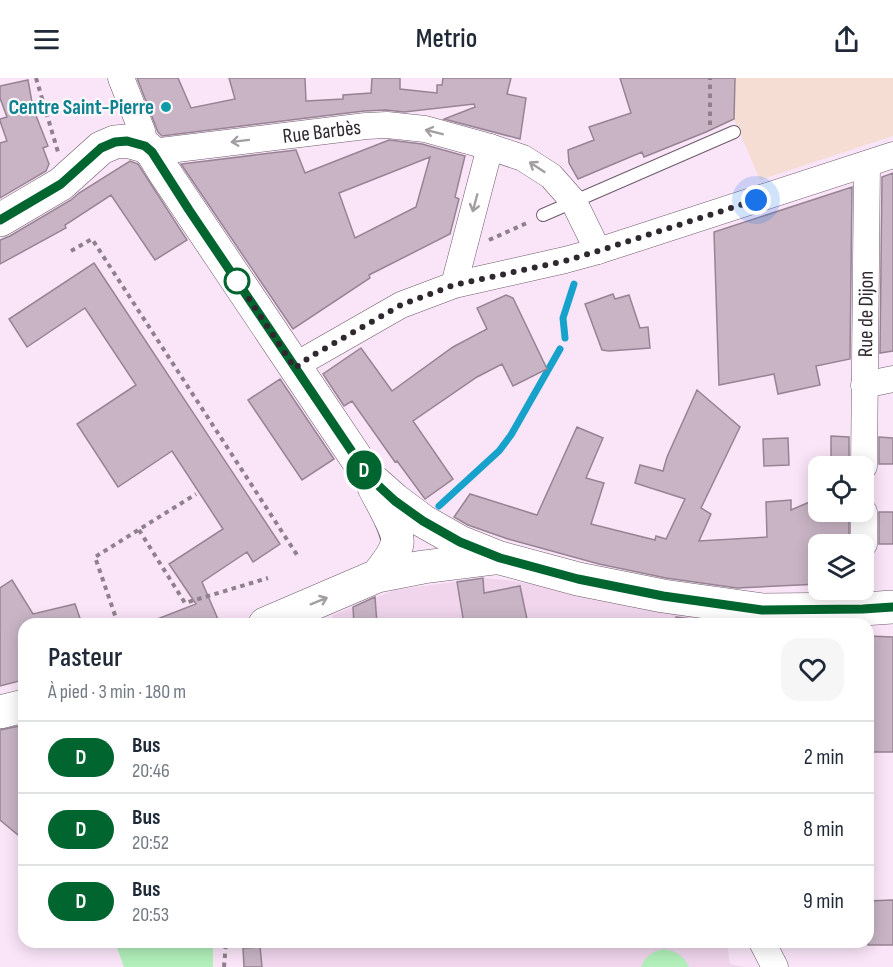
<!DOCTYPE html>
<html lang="fr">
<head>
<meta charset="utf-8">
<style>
  :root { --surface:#fff; --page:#f6f6f7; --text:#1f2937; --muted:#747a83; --line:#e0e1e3 }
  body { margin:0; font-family:"Sofia Sans Condensed",sans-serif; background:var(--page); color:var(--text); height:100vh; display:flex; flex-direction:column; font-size:22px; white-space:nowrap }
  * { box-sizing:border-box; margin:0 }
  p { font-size:20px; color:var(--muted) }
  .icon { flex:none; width:33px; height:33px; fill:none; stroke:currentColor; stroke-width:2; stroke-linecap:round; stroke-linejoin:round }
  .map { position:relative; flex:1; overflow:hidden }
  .details { position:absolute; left:18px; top:540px; width:856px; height:330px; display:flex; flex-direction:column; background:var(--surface); border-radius:18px; box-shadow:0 3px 15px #0003 }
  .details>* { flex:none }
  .badge { padding:0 12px; border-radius:20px; font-size:21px; line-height:39px }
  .controls { position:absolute; left:808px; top:378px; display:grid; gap:12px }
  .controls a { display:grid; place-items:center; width:66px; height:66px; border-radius:12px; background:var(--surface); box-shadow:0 3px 15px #0003; font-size:30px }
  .you { position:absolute; width:30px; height:30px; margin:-15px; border:4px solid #fff; border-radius:50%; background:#1a73e8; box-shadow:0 0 0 9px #1a73e833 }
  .map>.badge { position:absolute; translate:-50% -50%; box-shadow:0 0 0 3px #fff }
  .round { display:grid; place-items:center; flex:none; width:63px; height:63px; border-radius:18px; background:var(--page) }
  .headline { display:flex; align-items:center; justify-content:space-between; height:102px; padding:0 30px }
  h1 { font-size:28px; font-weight:600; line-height:45px }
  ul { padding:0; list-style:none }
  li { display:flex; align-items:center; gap:18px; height:72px; padding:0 30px; border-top:2px solid var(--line) }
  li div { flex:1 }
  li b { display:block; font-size:22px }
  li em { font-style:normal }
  li .badge { min-width:66px; font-weight:700; text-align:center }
  header { display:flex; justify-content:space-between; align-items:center; height:78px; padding:0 30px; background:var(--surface); font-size:27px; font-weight:600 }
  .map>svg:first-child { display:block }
</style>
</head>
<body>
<header><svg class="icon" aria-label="menu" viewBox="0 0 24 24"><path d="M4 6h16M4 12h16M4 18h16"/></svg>Metrio<svg class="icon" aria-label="share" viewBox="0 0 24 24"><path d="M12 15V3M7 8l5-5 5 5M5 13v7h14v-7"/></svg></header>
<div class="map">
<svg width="893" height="889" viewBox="0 0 893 889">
  <rect width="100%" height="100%" fill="#fae5f8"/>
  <path fill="#f0d5ed" d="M483 500 506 502 544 508 735 546H331L333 537 395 512Z
    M243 864H727L730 886 745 889H244Z"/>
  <path fill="#f5ddd4" d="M717 0H893V58L760 102 734 41 712 51 711 10Z"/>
  <path fill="#b2efba" d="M115 864H213V889H124Z
    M664 871C676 873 684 878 689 889H641C645 878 653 873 664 871Z"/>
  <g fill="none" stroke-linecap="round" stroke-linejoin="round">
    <path stroke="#17a2cc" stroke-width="7" d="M565 260 563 240 574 206
      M439 428 499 373 511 357 560 271"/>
  </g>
  <path fill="#c8b4c5" stroke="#968393" stroke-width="1.5" fill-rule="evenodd" d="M137 0H178L191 30 235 21 229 0H305L306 23 343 21V17L371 15 372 0H400V11L437 15V7H442L443 0H511L507 16 526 20 520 61 444 41 475 29 474 26 404 34 386 32 364 33 162 58 158 54Z
    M620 0H735L734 41 706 54 644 79 642 74 578 101 569 85 568 72 594 62 589 49 631 35Z
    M28 2 33 30 48 68 43 70 49 86 46 93 0 120V65L7 63 0 43V41L7 39 0 20V8Z
    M389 62 422 66 465 78 455 119 459 121 450 156 369 197 370 200 293 251 181 86 296 72 305 95ZM430 79 416 129 355 160 339 115Z
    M130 83 138 86 187 162 155 182 111 117 65 147 66 150 0 186V162L10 158 71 122 79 115Z
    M893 95V273L880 275 882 99Z
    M852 109 850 281 816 288 820 307 778 316 774 296 719 307 714 154Z
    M94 185 280 466 253 484 247 474 202 504 220 546H147V545L196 526 169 486 223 451 172 373 118 409 77 346 136 307 85 230 27 269 9 241Z
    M613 216 615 221 629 217 640 250 648 249 650 270 609 273 602 272 585 226Z
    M506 217 513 220 547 291 513 308 502 286 477 299 413 343 453 401 425 421 397 383 395 384 352 323 344 328 323 296 361 270 392 313 453 269 487 251 477 230Z
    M280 301 334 381 302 402 248 322Z
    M697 312 740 349 701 430 711 436 699 463 767 459 766 424 791 422V432L819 420V434H849V466H819V506L737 510 666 500 599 486 508 461 468 447 454 439 470 416 537 437 577 349 603 360 586 400 604 405 591 446 655 462 656 458 666 461 685 421 635 405 640 387 663 393 667 379Z
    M831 358 849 359V386L831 387Z
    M879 359 893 360V386H879Z
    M788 360 789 387 764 388 763 361Z
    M879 434H893V466H879Z
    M483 500 484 515 520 508 528 546H464L457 504Z
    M12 502 33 536 75 526 82 546H24V587L21 590 23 602 0 608V510Z
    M375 519 377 546H354L353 529Z
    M676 539 713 544V546H674Z
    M868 558 893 559V674H868V653L871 654Z
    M24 647V762L0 742V652Z
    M893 822V867H868V823Z
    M260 869 262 889H244L243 870Z"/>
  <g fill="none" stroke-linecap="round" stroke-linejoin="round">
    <g stroke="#6d5b6b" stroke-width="14">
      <path id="lane" d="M543 137 734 54"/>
    </g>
    <g stroke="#6d5b6b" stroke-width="27">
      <g id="street">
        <path d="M121 0 142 53 145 68"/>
        <path id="s1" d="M152 74 366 48 387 47 425 51 490 69 523 80 551 98 574 124 598 173"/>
        <path d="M454 207 490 69"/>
        <path d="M295 290 310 279 401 227 454 207 565 182 598 173 893 77"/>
        <path d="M864 307 893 301"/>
        <path id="s2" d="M864 388 867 86"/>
        <path d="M864 466V434"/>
        <path d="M762 864 775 889"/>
      </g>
    </g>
    <g stroke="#6d5b6b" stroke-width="34">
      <path id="secondary" d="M0 142 61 106 101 70 115 64 127 63 145 68 152 74 163 92 369 399 395 422 423 443 460 464 500 480 578 501 663 518 762 532 863 531 893 529
        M374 409C380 421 400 454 397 466 394 478 384 489 377 498
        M265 546 377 498 423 489 495 480
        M0 634 24 628"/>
    </g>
    <path stroke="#8e808c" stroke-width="4" stroke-dasharray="4.5 4.5" stroke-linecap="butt" d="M36 0 58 74
      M710 47V0
      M489 162 529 144
      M71 173 92 161 299 480
      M139 452 185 525 268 500
      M118 546 95 479 196 416
      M224 889 226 864"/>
    <use href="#lane" stroke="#fff" stroke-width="12"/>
    <use href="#street" stroke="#fff" stroke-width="26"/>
    <use href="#secondary" stroke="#fff" stroke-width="33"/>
  </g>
  <defs><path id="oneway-shaft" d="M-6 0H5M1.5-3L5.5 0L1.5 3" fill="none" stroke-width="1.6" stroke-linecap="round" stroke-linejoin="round" transform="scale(1.5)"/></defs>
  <g stroke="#a29ea1">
    <use href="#oneway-shaft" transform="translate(434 54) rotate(-166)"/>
    <use href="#oneway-shaft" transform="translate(240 63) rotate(173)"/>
    <use href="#oneway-shaft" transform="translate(537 89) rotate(-147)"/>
    <use href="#oneway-shaft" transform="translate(475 125) rotate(105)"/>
    <use href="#oneway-shaft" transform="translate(319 523) rotate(-22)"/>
  </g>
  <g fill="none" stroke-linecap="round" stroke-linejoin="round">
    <g stroke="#fff" stroke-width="14">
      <path id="line" d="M0 142 61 106 101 70 115 64 127 63 145 68 152 74 189 132 369 399 395 423 423 443 460 464 500 480 578 501 663 518 762 532 863 531 893 529"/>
    </g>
    <use href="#line" stroke="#00652e" stroke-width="9"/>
    <path stroke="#30282f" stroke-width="6" stroke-dasharray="0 10.8" d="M237 203 295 290 310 279 401 227 454 207 565 183 598 173 756 122"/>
  </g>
  <circle fill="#0f9aa8" stroke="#fdf8fc" stroke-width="2" cx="166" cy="29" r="6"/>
  <circle fill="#fff" stroke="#00652e" stroke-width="3" cx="237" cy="203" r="12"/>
  <g text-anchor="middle" stroke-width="4.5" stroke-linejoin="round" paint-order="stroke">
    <g font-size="21" font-weight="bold" fill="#0d838f" stroke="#fdf8fc" text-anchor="end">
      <text x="154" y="36">Centre Saint-Pierre</text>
    </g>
    <g font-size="21" fill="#30282f" stroke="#fdf8fc">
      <text dy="7" stroke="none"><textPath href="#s1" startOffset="171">Rue Barbès</textPath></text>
      <text dy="7" stroke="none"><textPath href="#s2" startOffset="152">Rue de Dijon</textPath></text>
    </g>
  </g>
</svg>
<div class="controls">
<a><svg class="icon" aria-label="locate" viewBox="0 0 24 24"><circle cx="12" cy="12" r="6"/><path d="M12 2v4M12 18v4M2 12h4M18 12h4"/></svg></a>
<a><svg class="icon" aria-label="layers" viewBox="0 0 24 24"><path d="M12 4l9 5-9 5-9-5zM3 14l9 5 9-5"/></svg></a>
</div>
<div class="you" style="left:756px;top:122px"></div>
<b class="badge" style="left:364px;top:392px;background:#00652e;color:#fff">D</b>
<section class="details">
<div class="headline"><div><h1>Pasteur</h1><p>À pied · 3 min · 180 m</p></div><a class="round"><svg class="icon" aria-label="heart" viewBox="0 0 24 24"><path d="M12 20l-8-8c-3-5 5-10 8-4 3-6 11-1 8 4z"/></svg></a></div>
<ul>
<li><span class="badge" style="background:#00652e;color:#fff">D</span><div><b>Bus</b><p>20:46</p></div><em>2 min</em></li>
<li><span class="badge" style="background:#00652e;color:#fff">D</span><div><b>Bus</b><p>20:52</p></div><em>8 min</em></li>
<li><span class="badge" style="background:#00652e;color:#fff">D</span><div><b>Bus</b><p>20:53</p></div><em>9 min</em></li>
</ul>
</section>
</div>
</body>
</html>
